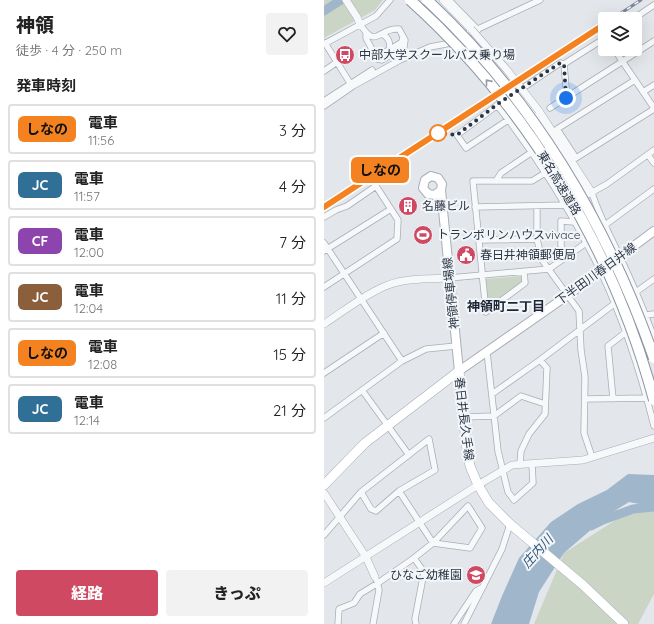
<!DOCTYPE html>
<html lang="ja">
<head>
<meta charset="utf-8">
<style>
  :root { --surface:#fff; --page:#f2f2f2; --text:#222; --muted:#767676; --line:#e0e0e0; --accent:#d04963 }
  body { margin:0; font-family:Quicksand,"Noto Sans JP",sans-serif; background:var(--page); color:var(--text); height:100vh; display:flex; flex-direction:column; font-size:15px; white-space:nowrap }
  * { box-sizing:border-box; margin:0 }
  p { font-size:13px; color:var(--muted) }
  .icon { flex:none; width:22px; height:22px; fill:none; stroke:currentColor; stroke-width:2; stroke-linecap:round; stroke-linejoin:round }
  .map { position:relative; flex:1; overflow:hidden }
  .details { display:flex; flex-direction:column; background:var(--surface); width:324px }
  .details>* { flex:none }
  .badge { padding:0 8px; border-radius:6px; font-size:14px; line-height:26px }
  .buttons { position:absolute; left:274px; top:12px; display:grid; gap:8px }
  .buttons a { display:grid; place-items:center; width:44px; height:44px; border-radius:4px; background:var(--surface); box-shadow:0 4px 16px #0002; font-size:20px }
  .you { position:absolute; width:20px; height:20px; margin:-10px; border:3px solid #fff; border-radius:50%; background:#1a73e8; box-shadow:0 0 0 6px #1a73e833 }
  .map>.badge { position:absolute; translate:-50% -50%; box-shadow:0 0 0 2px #fff }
  h2 { padding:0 16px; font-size:15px; line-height:36px }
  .round { display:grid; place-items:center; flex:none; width:42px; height:42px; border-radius:4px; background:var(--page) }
  .overview { display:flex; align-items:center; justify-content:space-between; height:68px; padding:0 16px }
  h1 { font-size:19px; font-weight:800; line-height:30px }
  .button { display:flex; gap:8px; margin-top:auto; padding:8px 16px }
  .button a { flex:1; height:46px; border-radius:4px; background:var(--accent); color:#fff; font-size:16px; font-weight:800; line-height:46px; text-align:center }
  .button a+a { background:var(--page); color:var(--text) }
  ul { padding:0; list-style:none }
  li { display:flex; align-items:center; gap:12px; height:50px; margin:0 8px 6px; padding:0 8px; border:2px solid var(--line); border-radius:4px }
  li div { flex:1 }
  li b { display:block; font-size:15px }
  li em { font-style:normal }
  li .badge { min-width:44px; font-weight:700; text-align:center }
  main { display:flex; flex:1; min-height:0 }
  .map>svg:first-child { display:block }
</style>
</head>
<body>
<main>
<section class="details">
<div class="overview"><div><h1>神領</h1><p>徒歩 · 4 分 · 250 m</p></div><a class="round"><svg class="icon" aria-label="heart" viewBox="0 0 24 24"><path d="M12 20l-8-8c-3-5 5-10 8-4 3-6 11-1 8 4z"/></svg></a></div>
<h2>発車時刻</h2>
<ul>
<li><span class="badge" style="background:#f58220;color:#111">しなの</span><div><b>電車</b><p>11:56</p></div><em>3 分</em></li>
<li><span class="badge" style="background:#307097;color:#fff">JC</span><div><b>電車</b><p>11:57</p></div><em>4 分</em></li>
<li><span class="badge" style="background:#8e44ad;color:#fff">CF</span><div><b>電車</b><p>12:00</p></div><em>7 分</em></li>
<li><span class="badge" style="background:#8b5e3c;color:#fff">JC</span><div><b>電車</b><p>12:04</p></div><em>11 分</em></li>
<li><span class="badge" style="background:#f58220;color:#111">しなの</span><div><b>電車</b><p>12:08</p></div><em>15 分</em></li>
<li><span class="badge" style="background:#307097;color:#fff">JC</span><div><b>電車</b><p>12:14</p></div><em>21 分</em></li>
</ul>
<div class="button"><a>経路</a><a>きっぷ</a></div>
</section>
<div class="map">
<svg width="330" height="624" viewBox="0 0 330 624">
  <rect width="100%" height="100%" fill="#e3e7ec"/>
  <path fill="#cad5c5" d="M0 0H59L51 10 0 38Z
    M196 276 198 277 199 282 166 307 163 305 161 281 162 279Z
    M309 509 330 511V594L314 624H210L240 553Z"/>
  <path fill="#9fb6cb" d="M304 474 330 475V507L305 502 284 515 240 553 215 592 205 624H167L178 596 195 558 227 522 254 504 283 490Z"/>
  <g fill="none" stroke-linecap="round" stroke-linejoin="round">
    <path stroke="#9fb6cb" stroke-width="9" d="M0 11 17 0
      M267 526 279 520 309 509 330 507"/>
    <g stroke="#a8aeb6" stroke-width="7">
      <path id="minor" d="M125 0 154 30
        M309 19 330 5
        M36 24C53 51 54 27 75 29L81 40 80 47 58 60 53 59 42 38V34
        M139 36 216 0
        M1 43 26 83
        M0 44 52 16 66 0
        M290 49 330 108
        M65 50 78 42 79 37
        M51 57 65 50C67 43 64 37 58 34
        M0 71 13 62
        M311 80 233 129 252 158 330 109
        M193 91C219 125 242 159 263 195
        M319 92 330 85
        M187 96 236 63 240 64
        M243 98 240 64 281 38
        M0 101 48 70
        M175 104 133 135 142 148 184 120
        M173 105C213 156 248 212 276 270 299 318 317 374 330 426
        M0 106 29 86 76 60 106 47 122 44 129 41
        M226 108 330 41
        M324 155 330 163
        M172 181 177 173 208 152
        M268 193C275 215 286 235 295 255 308 282 320 310 330 338
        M256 199 283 184 330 150
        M213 206V239L218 260 255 311 257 350 261 377 260 433 268 457
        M151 207 243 205
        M0 217 12 210 23 206 52 186 74 220 73 239 0 287
        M281 225 330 189
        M155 240 213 239
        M0 243 78 361
        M0 251 67 209
        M241 258 237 245V221L250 222
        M125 278 225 269 262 243
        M312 292 330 279
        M162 312 149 181H208L221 173
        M162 312 201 283 200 271
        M322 315 330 314
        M163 352 174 451 184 492 190 500 209 483 208 464
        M0 373 60 333
        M38 390 85 455
        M168 394 216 360 290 304
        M261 399 323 398
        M289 399 284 346 302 332
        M139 417 170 416 197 396 221 404
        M0 418 78 361 102 349 132 346
        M196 464 197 451 205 434 221 414 223 368 216 360
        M0 535 37 492 105 439 111 470 75 491 52 511 47 509 37 492
        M90 558 100 572 91 619 92 624
        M14 624 15 609 30 603 36 594 54 583 90 558 109 543 144 506 158 528 146 548 109 543 75 491
        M49 624 55 590 53 581
        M130 624 152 591 159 587
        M140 624 178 549 186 524"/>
    </g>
    <g stroke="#a8aeb6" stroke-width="8">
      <path id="tertiary" d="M22 0 33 17 36 24
        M119 0 147 29
        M215 111 268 193
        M0 324C20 311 41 294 64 285 83 278 105 279 125 278
        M0 493 42 557 51 577
        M0 583 154 485 188 465 259 460 330 438"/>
    </g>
    <g stroke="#a8aeb6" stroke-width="10">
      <path id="secondary" d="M117 190 111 195 104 194 99 188 101 180 107 176 114 178 118 184 117 190 135 371 244 295 330 231"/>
    </g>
    <g stroke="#a3acb7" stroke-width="10">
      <path id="primary" d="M135 371 142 444 146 466 154 485 165 503 186 524 259 585 300 624
        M0 485 41 443 135 371"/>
    </g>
    <use href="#minor" stroke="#f6f8fa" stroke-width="5.5"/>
    <use href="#tertiary" stroke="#f6f8fa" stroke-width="7"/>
    <use href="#secondary" stroke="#fff" stroke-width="8"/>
    <use href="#primary" stroke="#fff" stroke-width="9"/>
    <g stroke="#7d8795" stroke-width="3">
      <path id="rail" d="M288 19 317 0
        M0 207 281 24"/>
    </g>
    <use href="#rail" stroke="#f3f6f9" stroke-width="1.5" stroke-dasharray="4.5" stroke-linecap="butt"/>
    <g stroke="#a8aeb6" stroke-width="8" stroke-linecap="butt">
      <path id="tertiary-bridge" d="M147 29 183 70 215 111"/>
    </g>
    <g stroke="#8b95a2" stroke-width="12" stroke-linecap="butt">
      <path id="motorway-bridge" d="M86 0C203 105 289 248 330 400
        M103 0C208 98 283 223 330 358"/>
    </g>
    <use href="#tertiary-bridge" stroke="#f6f8fa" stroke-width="7"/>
    <use href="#motorway-bridge" stroke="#fff" stroke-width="10"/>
  </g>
  <defs><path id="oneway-chevron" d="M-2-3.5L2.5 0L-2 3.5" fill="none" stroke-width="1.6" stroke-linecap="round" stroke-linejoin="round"/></defs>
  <use stroke="#959aa2" href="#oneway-chevron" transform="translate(164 82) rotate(-129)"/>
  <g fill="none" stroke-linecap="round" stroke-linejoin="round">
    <g stroke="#fff" stroke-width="9">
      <path id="line" d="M0 207 281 24"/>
    </g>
    <use href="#line" stroke="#f58220" stroke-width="6"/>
    <path stroke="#2b3544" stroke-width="4" stroke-dasharray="0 7.2" d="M114 133 133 135 175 103 236 63 240 64 242 98"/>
  </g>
  <defs>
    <g id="bus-disc" transform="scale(1)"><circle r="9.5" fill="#d04963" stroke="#f3f6f9"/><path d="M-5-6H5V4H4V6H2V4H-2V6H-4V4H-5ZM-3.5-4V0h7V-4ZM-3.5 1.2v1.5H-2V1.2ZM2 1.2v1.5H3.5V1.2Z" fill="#fff"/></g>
    <g id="building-disc" transform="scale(1)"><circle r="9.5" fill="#d04963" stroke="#f3f6f9"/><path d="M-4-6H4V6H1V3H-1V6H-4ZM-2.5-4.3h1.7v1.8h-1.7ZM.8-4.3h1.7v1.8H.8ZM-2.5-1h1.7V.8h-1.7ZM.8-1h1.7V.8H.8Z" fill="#fff"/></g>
    <g id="stadium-disc" transform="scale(1)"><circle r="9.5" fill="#d04963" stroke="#f3f6f9"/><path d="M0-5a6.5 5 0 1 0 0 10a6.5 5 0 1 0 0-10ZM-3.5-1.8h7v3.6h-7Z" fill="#fff"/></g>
    <g id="civic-disc" transform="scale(1)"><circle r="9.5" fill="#d04963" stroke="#f3f6f9"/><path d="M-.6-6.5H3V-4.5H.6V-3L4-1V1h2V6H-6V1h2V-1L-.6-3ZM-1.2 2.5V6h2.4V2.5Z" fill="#fff"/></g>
    <g id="school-disc" transform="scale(1)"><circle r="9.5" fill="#d04963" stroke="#f3f6f9"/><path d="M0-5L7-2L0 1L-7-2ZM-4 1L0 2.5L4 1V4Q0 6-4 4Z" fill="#fff"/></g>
  </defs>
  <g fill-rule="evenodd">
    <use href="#bus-disc" x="21" y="55"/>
    <use href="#building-disc" x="84" y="206"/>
    <use href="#stadium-disc" x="99" y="235"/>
    <use href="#civic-disc" x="142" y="255"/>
    <use href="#school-disc" x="152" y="575"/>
  </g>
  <circle fill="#fff" stroke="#f58220" stroke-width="2" cx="114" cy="133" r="8"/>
  <g text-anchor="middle" stroke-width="4" stroke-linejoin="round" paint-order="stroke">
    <g font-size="12" fill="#2b3544" stroke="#f3f6f9" text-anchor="start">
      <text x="35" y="59">中部大学スクールバス乗り場</text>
      <text x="98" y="210">名藤ビル</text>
      <text x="113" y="239">トランポリンハウスvivace</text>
      <text x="156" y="259">春日井神領郵便局</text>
      <text x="138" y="579" text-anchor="end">ひなご幼稚園</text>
    </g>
    <g font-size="12" fill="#2b3544" stroke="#f3f6f9">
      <text transform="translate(235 183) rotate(59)" y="4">東名高速道路</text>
      <text transform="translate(272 274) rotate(-36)" y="4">下半田川春日井線</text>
      <text transform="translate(127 293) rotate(-96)" y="4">神領停車場線</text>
      <text transform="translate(140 419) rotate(83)" y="4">春日井長久手線</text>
    </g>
    <g font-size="13" font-weight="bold" fill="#1d2635" stroke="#f3f6f9">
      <text x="182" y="311">神領町二丁目</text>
    </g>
    <g font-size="13" font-style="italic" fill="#345679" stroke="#f3f6f9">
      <text transform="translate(213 551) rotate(-48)" y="5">庄内川</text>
    </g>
  </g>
</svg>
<div class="buttons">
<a><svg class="icon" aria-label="layers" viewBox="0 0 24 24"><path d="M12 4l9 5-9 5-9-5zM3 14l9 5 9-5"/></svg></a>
</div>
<div class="you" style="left:242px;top:98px"></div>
<b class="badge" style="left:56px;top:170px;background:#f58220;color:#111">しなの</b>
</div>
</main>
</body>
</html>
